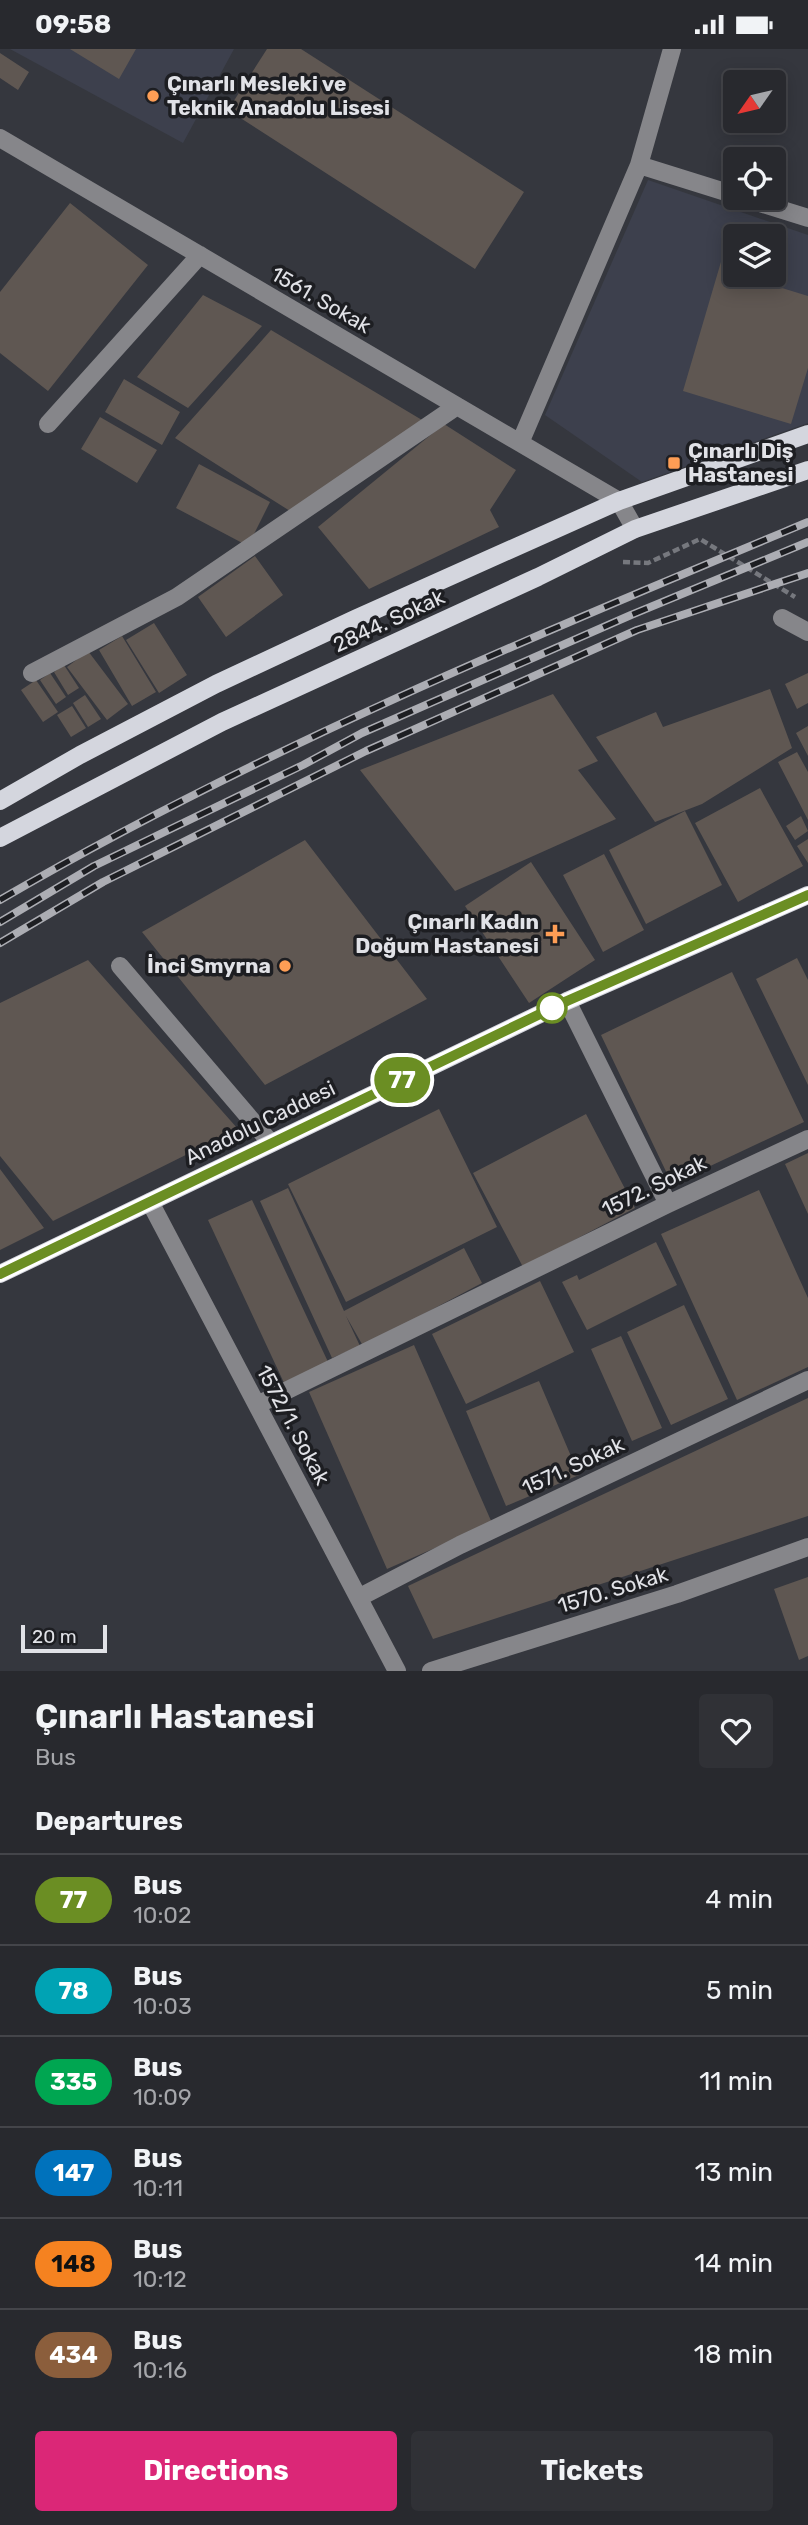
<!DOCTYPE html>
<html lang="en">
<head>
<meta charset="utf-8">
<style>
  :root { --surface:#28292e; --page:#303136; --text:#f1f3f6; --muted:#a5a6aa; --line:#44454a; --accent:#db2777 }
  body { margin:0; font-family:Rubik,sans-serif; background:var(--page); color:var(--text); height:100vh; display:flex; flex-direction:column; font-size:26px; white-space:nowrap }
  * { box-sizing:border-box; margin:0 }
  p { font-size:23px; color:var(--muted) }
  .icon { flex:none; width:38px; height:38px; fill:none; stroke:currentColor; stroke-width:2; stroke-linecap:round; stroke-linejoin:round }
  .map { position:relative; height:1622px; overflow:hidden }
  .sheet { display:flex; flex-direction:column; background:var(--surface); flex:1 }
  .sheet>* { flex:none }
  .badge { padding:0 14px; border-radius:23px; font-size:24px; line-height:46px }
  .needle { width:46px; rotate:236deg }
  .buttons { position:absolute; left:723px; top:21px; display:grid; gap:14px }
  .buttons a { display:grid; place-items:center; width:63px; height:63px; border-radius:7px; background:var(--surface); box-shadow:0 4px 18px #0003,0 0 0 2px var(--line); font-size:35px }
  .scale { position:absolute; left:21px; bottom:18px; width:86px; box-sizing:border-box; padding-left:7px; border:4px solid #e1e2e7; border-top:0; font-size:19px; line-height:24px; white-space:nowrap; color:#e1e2e7; -webkit-text-stroke:5px #1d1e22; paint-order:stroke }
  .map>.badge { position:absolute; translate:-50% -50%; box-shadow:0 0 0 4px #fff }
  h2 { padding:0 35px; font-size:26px; line-height:63px }
  .round { display:grid; place-items:center; flex:none; width:74px; height:74px; border-radius:7px; background:var(--page) }
  .headline { display:flex; align-items:center; justify-content:space-between; height:119px; padding:0 35px }
  h1 { font-size:33px; font-weight:700; line-height:52px }
  .action { display:flex; gap:14px; margin-top:auto; padding:14px 35px }
  .action a { flex:1; height:80px; border-radius:7px; background:var(--accent); color:#fff; font-size:28px; font-weight:700; line-height:80px; text-align:center }
  .action a+a { background:var(--page); color:var(--text) }
  ul { padding:0; list-style:none }
  li { display:flex; align-items:center; gap:21px; height:91px; padding:0 35px; border-top:2px solid var(--line) }
  li div { flex:1 }
  li b { display:block; font-size:26px }
  li em { font-style:normal }
  li .badge { min-width:77px; font-weight:700; text-align:center }
  .status { display:flex; justify-content:space-between; align-items:center; height:49px; padding:0 35px; background:var(--surface); direction:ltr }
  .status svg { height:19px; fill:currentColor }
  .map>svg:first-child { display:block }
</style>
</head>
<body>
<div class="status"><b>09:58</b><svg viewBox="0 0 49 12"><path d="M0 12V9h3v3zM5 12V6h3v6zM10 12V3h3v9zM15 12V0h3v12zM26 1h20v11H26zM47 4h2v5h-2z"/></svg></div>
<div class="map">
<svg width="808" height="1622" viewBox="0 0 808 1622">
  <rect width="100%" height="100%" fill="#35373e"/>
  <path fill="#3d404d" fill-rule="evenodd" d="M10 0H234L183 94Z
    M648 131 808 186V374L642 433 545 366ZM735 187H774V226H735Z"/>
  <path fill="#5f5752" d="M70 0H136L119 30Z
    M267 0H301L524 143 475 220 228 61Z
    M0 4 29 23 18 41 0 29Z
    M70 154 148 216 48 342 0 304V243Z
    M723 206 735 210V226H774V222L786 225 782 239 808 247V319L791 375 683 342Z
    M203 246 262 277 188 359 137 328Z
    M271 281 422 371 290 462 175 389Z
    M124 330 180 363 162 396 105 363Z
    M100 368 157 401 137 434 81 400Z
    M444 375 516 421 490 461 499 478 369 540 318 478Z
    M199 415 270 453 248 497 176 459Z
    M255 507 283 546 226 588 198 548Z
    M154 574 187 626 159 644 126 591Z
    M122 587 156 643 132 657 99 601Z
    M88 602 128 655 107 671 67 618Z
    M64 616 79 639 68 646 54 623Z
    M50 624 66 648 56 655 40 631Z
    M808 624V654L797 660 785 635Z
    M36 631 58 663 43 673 21 641Z
    M770 640 792 699 702 755 655 773 596 688 656 663 663 678Z
    M553 645 598 712 578 721 616 770 455 842 360 721Z
    M85 646 101 670 88 678 73 654Z
    M72 657 86 679 71 688 57 666Z
    M808 677V707L796 684Z
    M797 703 808 723V771L778 713Z
    M760 739 803 817 738 853 695 774Z
    M685 762 722 836 646 875 609 801Z
    M801 767 808 782 795 791 786 777Z
    M808 790V814L797 797Z
    M305 791 427 950 265 1036 142 883Z
    M604 805 644 881 603 903 563 826Z
    M531 813 595 911 529 954 465 857Z
    M797 909 808 931V1036L756 930Z
    M88 911 238 1080 53 1172 0 1107V954Z
    M732 923 804 1073 672 1135 601 986Z
    M439 1060 497 1178 346 1253 288 1135Z
    M586 1065 635 1159 523 1218 473 1124Z
    M808 1104V1165L785 1115Z
    M0 1120 44 1179 0 1201Z
    M288 1139 344 1262 464 1199 482 1234 363 1297 346 1267 360 1297 332 1309 260 1152Z
    M759 1141 808 1249V1318L737 1351 661 1185Z
    M252 1151 329 1315 285 1336 208 1171Z
    M656 1193 677 1236 587 1281 562 1233 577 1226 579 1231Z
    M540 1232 574 1303 466 1355 432 1285Z
    M684 1256 728 1350 671 1376 627 1283Z
    M621 1287 662 1379 632 1392 591 1300Z
    M414 1296 492 1474 387 1520 309 1343Z
    M539 1332 579 1426 506 1457 466 1362Z
    M808 1349V1467L433 1590 408 1537Z
    M808 1528V1607L799 1611 774 1540Z"/>
  <g fill="none" stroke-linecap="round" stroke-linejoin="round">
    <path stroke="#76787e" stroke-width="4.5" stroke-dasharray="7 3.5" stroke-linecap="butt" d="M623 513 648 514 700 490 795 548"/>
    <path stroke="#86868a" stroke-width="18" d="M672 0 639 116 735 146
      M0 89 619 452 635 480
      M744 149 808 169
      M48 375 200 206
      M520 394 639 116
      M782 569 808 583
      M32 624 177 548 457 357
      M120 917 271 1094
      M567 952 668 1155
      M150 1153 397 1622
      M257 1356 668 1155 808 1090
      M360 1548 460 1496 808 1331
      M431 1622 677 1545 808 1498"/>
    <path stroke="#d4d6de" stroke-width="18" d="M0 752 80 706 216 635 355 570 619 452 808 385
      M0 789 222 673 538 528 635 480 808 421
      M0 1225 567 952 808 846"/>
    <g stroke="#acadb3" stroke-width="8">
      <path id="rail" d="M0 851C257 701 534 587 808 473
        M0 873 94 817 303 716 362 684 631 566 808 493
        M0 894 103 833 366 702 637 581 808 524"/>
    </g>
    <use href="#rail" stroke="#1d1e22" stroke-width="5" stroke-dasharray="16" stroke-linecap="butt"/>
  </g>
  <g fill="none" stroke-linecap="round" stroke-linejoin="round">
    <g stroke="#fff" stroke-width="16">
      <path id="line" d="M0 1225 567 952 808 846"/>
    </g>
    <use href="#line" stroke="#6b8e23" stroke-width="10"/>
  </g>
  <g fill="#fd9d55" stroke="#1d1e22" stroke-width="2.5">
    <circle cx="153" cy="47" r="7"/>
    <rect x="667" y="407" width="14" height="14" rx="3.5"/>
    <path d="M551.5 874.5h7v7h7v7h-7v7h-7v-7h-7v-7h7z"/>
    <circle cx="285" cy="917" r="7"/>
  </g>
  <circle fill="#fff" stroke="#6b8e23" stroke-width="3.5" cx="552" cy="959" r="14"/>
  <g text-anchor="middle" stroke-width="7" stroke-linejoin="round" paint-order="stroke">
    <g font-size="21" font-weight="bold" fill="#e1e2e7" stroke="#1d1e22" text-anchor="start">
      <text x="167" y="42">Çınarlı Mesleki ve<tspan x="167" dy="24">Teknik Anadolu Lisesi</tspan></text>
      <text x="688" y="409">Çınarlı Diş<tspan x="688" dy="24">Hastanesi</tspan></text>
      <text x="539" y="880" text-anchor="end">Çınarlı Kadın<tspan x="539" dy="24">Doğum Hastanesi</tspan></text>
      <text x="271" y="924" text-anchor="end">İnci Smyrna</text>
    </g>
    <g font-size="21" fill="#e1e2e7" stroke="#1d1e22">
      <text transform="translate(321 251) rotate(30)" y="7">1561. Sokak</text>
      <text transform="translate(389 572) rotate(-25)" y="7">2844. Sokak</text>
      <text transform="translate(260 1074) rotate(-26)" y="7">Anadolu Caddesi</text>
      <text transform="translate(654 1137) rotate(-26)" y="7">1572. Sokak</text>
      <text transform="translate(293 1376) rotate(62)" y="7">1572/1. Sokak</text>
      <text transform="translate(573 1417) rotate(-25)" y="7">1571. Sokak</text>
      <text transform="translate(613 1541) rotate(-17)" y="7">1570. Sokak</text>
    </g>
  </g>
</svg>
<div class="buttons">
<a><svg class="needle" viewBox="-14 -14 28 28"><path d="M0-13l5 13h-10z" fill="#e53935"/><path d="M0 13l5-13h-10z" fill="#a5a6aa"/></svg></a>
<a><svg class="icon" aria-label="locate" viewBox="0 0 24 24"><circle cx="12" cy="12" r="6"/><path d="M12 2v4M12 18v4M2 12h4M18 12h4"/></svg></a>
<a><svg class="icon" aria-label="layers" viewBox="0 0 24 24"><path d="M12 4l9 5-9 5-9-5zM3 14l9 5 9-5"/></svg></a>
</div>
<div class="scale">20 m</div>
<b class="badge" style="left:402px;top:1031px;background:#6b8e23;color:#fff">77</b>
</div>
<section class="sheet">
<div class="headline"><div><h1>Çınarlı Hastanesi</h1><p>Bus</p></div><a class="round"><svg class="icon" aria-label="heart" viewBox="0 0 24 24"><path d="M12 20l-8-8c-3-5 5-10 8-4 3-6 11-1 8 4z"/></svg></a></div>
<h2>Departures</h2>
<ul>
<li><span class="badge" style="background:#6b8e23;color:#fff">77</span><div><b>Bus</b><p>10:02</p></div><em>4 min</em></li>
<li><span class="badge" style="background:#00a3b4;color:#fff">78</span><div><b>Bus</b><p>10:03</p></div><em>5 min</em></li>
<li><span class="badge" style="background:#00a651;color:#fff">335</span><div><b>Bus</b><p>10:09</p></div><em>11 min</em></li>
<li><span class="badge" style="background:#0072bc;color:#fff">147</span><div><b>Bus</b><p>10:11</p></div><em>13 min</em></li>
<li><span class="badge" style="background:#f58220;color:#111">148</span><div><b>Bus</b><p>10:12</p></div><em>14 min</em></li>
<li><span class="badge" style="background:#8b5e3c;color:#fff">434</span><div><b>Bus</b><p>10:16</p></div><em>18 min</em></li>
</ul>
<div class="action"><a>Directions</a><a>Tickets</a></div>
</section>
</body>
</html>
